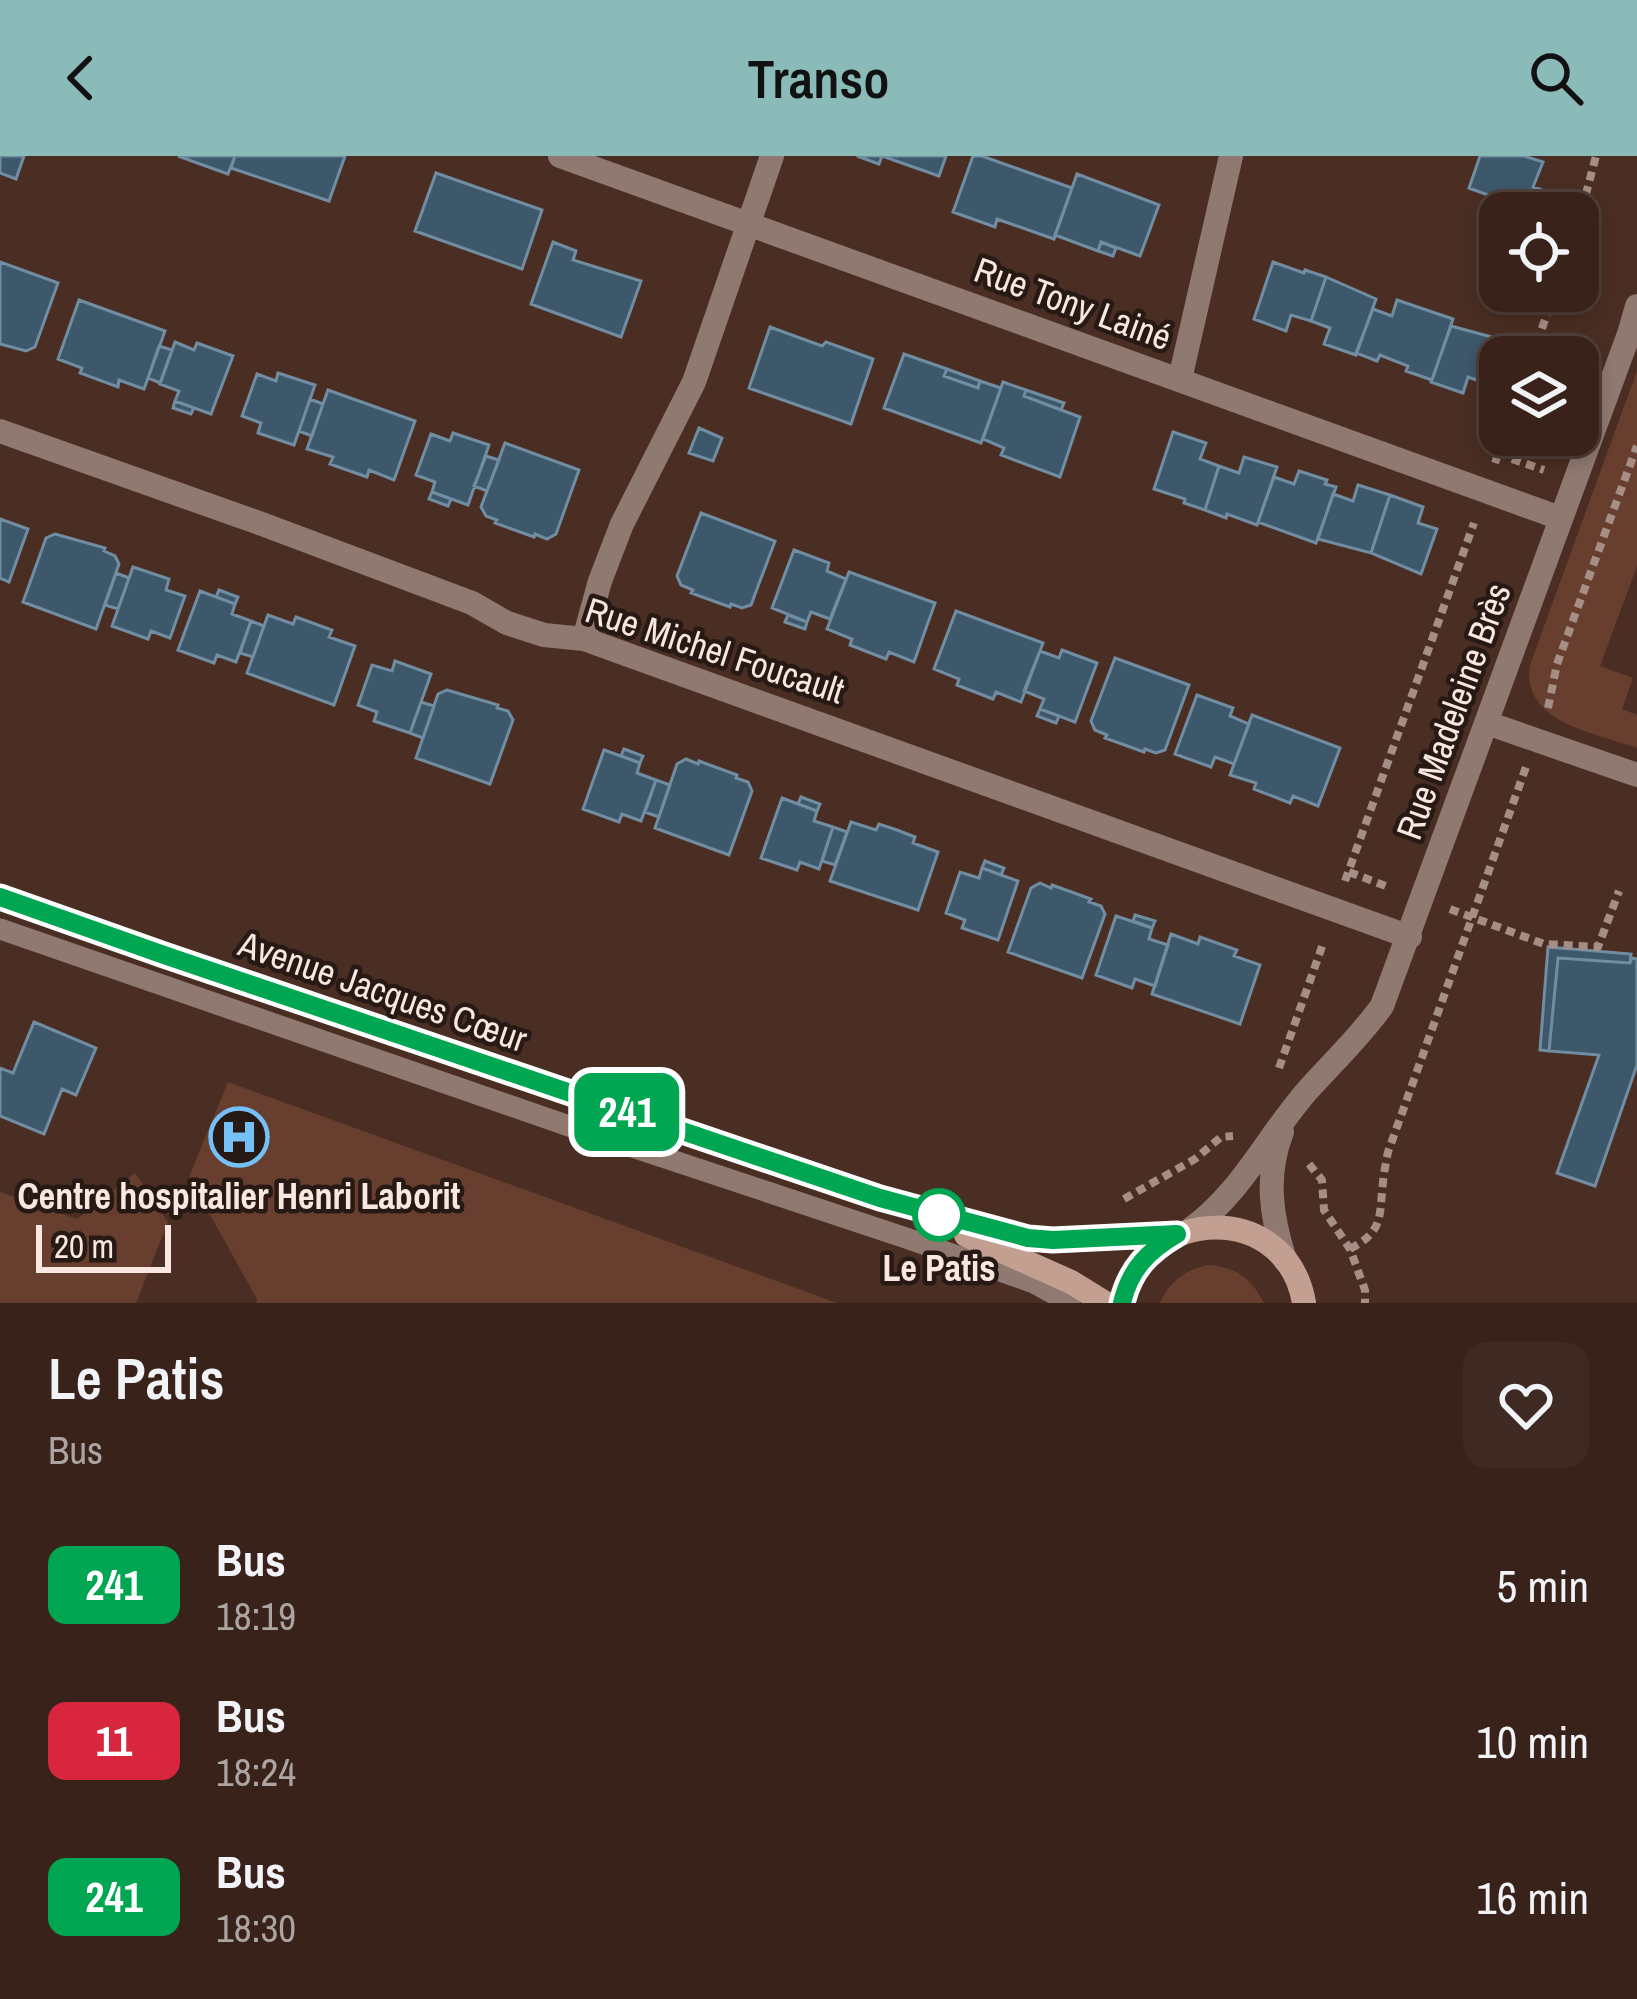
<!DOCTYPE html>
<html lang="fr">
<head>
<meta charset="utf-8">
<style>
  :root { --surface:#38221a; --page:#3f2a23; --text:#f1f3f6; --muted:#aba4a2; --line:#523f39; --accent:#8bbbb9 }
  body { margin:0; font-family:"Archivo Narrow",sans-serif; background:var(--page); color:var(--text); height:100vh; display:flex; flex-direction:column; font-size:45px; white-space:nowrap }
  * { box-sizing:border-box; margin:0 }
  p { font-size:39px; color:var(--muted) }
  .icon { flex:none; width:66px; height:66px; fill:none; stroke:currentColor; stroke-width:2; stroke-linecap:round; stroke-linejoin:round }
  .map { position:relative; height:1147px; overflow:hidden }
  .sheet { display:flex; flex-direction:column; background:var(--surface); flex:1 }
  .sheet>* { flex:none }
  .badge { padding:0 24px; border-radius:18px; font-size:42px; line-height:78px }
  .buttons { position:absolute; left:1479px; top:36px; display:grid; gap:24px }
  .buttons a { display:grid; place-items:center; width:120px; height:120px; border-radius:24px; background:var(--surface); box-shadow:0 6px 18px #0003,0 0 0 3px var(--line); font-size:60px }
  .scale { position:absolute; left:36px; bottom:30px; width:135px; box-sizing:border-box; padding-left:12px; border:6px solid #fae7e0; border-top:0; font-size:33px; line-height:42px; white-space:nowrap; color:#fae7e0; -webkit-text-stroke:9px #271a15; paint-order:stroke }
  .map>.badge { position:absolute; translate:-50% -50%; box-shadow:0 0 0 6px #fff }
  .round { display:grid; place-items:center; flex:none; width:126px; height:126px; border-radius:24px; background:var(--page) }
  .overview { display:flex; align-items:center; justify-content:space-between; height:204px; padding:0 48px }
  h1 { font-size:57px; font-weight:600; line-height:90px }
  ul { padding:0; list-style:none }
  li { display:flex; align-items:center; gap:36px; height:156px; padding:0 48px }
  li div { flex:1 }
  li b { display:block; font-size:45px }
  li em { font-style:normal }
  li .badge { min-width:132px; font-weight:700; text-align:center }
  header { display:flex; justify-content:space-between; align-items:center; height:156px; padding:0 48px; background:var(--accent); color:#111; font-size:54px; font-weight:600 }
  .map>svg:first-child { display:block }
</style>
</head>
<body>
<header><svg class="icon" aria-label="back" viewBox="0 0 24 24"><path d="M15 5l-7 7 7 7"/></svg>Transo<svg class="icon" aria-label="search" viewBox="0 0 24 24"><circle cx="10" cy="10" r="6"/><path d="M15 15l6 6"/></svg></header>
<div class="map">
<svg width="1637" height="1147" viewBox="0 0 1637 1147">
  <rect width="100%" height="100%" fill="#4a2e23"/>
  <path fill="#683f2f" d="M1637 215V410L1600 510 1633 522 1622 553 1637 559V592C1595 577 1521 567 1530 509Z
    M228 926 837 1147H256L257 1143 189 1021Z
    M135 1017 168 1066 136 1147H0V1036L77 1063Z
    M1208 1109C1235 1110 1252 1123 1264 1147H1160C1170 1125 1185 1114 1208 1109Z"/>
  <path fill="#3d576b" stroke="#718da2" stroke-width="3" d="M0 0H24L16 23 0 17Z
    M178 0H235L228 18Z
    M235 0H345L329 45 231 12Z
    M857 0H946L939 20 882 0 879 8Z
    M973 0H982L1072 32 1054 83 997 63 995 71 953 56Z
    M1480 0H1524L1543 6 1533 31 1542 34 1534 56 1469 32Z
    M436 17 542 54 522 113 415 75Z
    M1077 18 1159 49 1140 100 1101 86 1098 95 1055 79Z
    M553 86 576 95 573 104 641 125 621 181 531 148Z
    M1101 86 1116 92 1113 100 1098 95Z
    M0 106 58 127 35 191 26 195 0 188Z
    M1273 106 1304 117 1305 114 1326 121 1311 165 1291 159 1286 175 1254 163Z
    M1326 121 1376 143 1356 199 1324 188 1330 172 1311 165Z
    M79 144 165 175 144 233 119 224 118 231 80 217 82 212 58 203Z
    M1397 144 1453 163 1432 224 1406 215 1408 210 1380 199 1377 205 1356 197 1373 153 1392 160Z
    M1451 170 1503 184 1488 228 1468 221 1463 237 1431 226Z
    M770 171 822 190 826 186 873 203 851 268 749 232Z
    M175 186 194 194 197 187 233 200 211 258 175 245 179 235 160 228Z
    M159 190 172 194 160 227 148 222Z
    M904 198 947 213 944 220 978 232 980 225 1001 232 981 287 884 252Z
    M947 213 980 225 978 232 944 220Z
    M278 217 315 229 294 289 258 277 261 267 242 260 257 218 276 225Z
    M1003 226 1026 234 1024 240 1080 261 1060 321 1001 299 1004 292 983 283Z
    M328 234 415 265 394 324 369 314 367 321 330 308 333 301 307 293Z
    M1026 234 1064 247 1061 254 1024 240Z
    M310 243 323 248 312 280 299 275Z
    M175 245 194 252 191 258 173 252Z
    M699 272 722 282 713 305 689 297Z
    M1173 276 1206 287 1200 303 1219 310 1205 354 1184 347 1185 343 1154 333Z
    M453 277 489 289 468 349 432 336 435 326 416 319 431 278 450 285Z
    M505 287 579 314 556 378 547 383 535 378 534 381 495 367 497 364 486 360 481 351Z
    M486 300 499 304 487 335 474 330Z
    M1244 301 1277 311 1257 369 1227 358 1226 362 1205 354 1219 310 1239 317Z
    M1299 315 1327 324 1325 328 1336 331 1316 387 1258 366 1274 321 1294 328Z
    M1358 329 1390 339 1371 397 1318 383 1333 338 1353 345Z
    M432 336 451 343 448 350 429 343Z
    M1390 339 1423 351 1418 367 1437 373 1421 418 1371 397Z
    M701 357 775 385 751 449 742 452 731 448 730 451 691 437 693 434 681 429 677 420Z
    M0 363 28 373 9 426 0 422Z
    M55 378 105 392 104 395 115 400 119 408 96 473 23 446 46 382Z
    M794 394 829 407 827 415 846 423 830 463 811 456 807 466 772 452Z
    M133 411 169 423 166 434 185 440 170 482 151 475 148 483 112 470Z
    M849 416 935 447 914 506 889 496 886 503 850 489 852 483 827 473Z
    M116 417 129 422 118 453 105 449Z
    M219 434 238 441 235 448 216 441Z
    M200 435 235 448 232 458 251 465 236 506 217 499 214 507 178 494Z
    M956 455 1043 487 1021 546 996 536 993 543 957 529 959 523 934 513Z
    M268 459 293 468 296 461 332 474 329 481 355 490 334 549 247 517Z
    M788 459 807 466 805 473 785 466Z
    M251 465 264 470 253 501 240 497Z
    M1062 494 1097 507 1075 566 1040 553 1044 543 1024 535 1040 495 1059 502Z
    M1115 502 1189 529 1165 594 1156 597 1145 593 1144 596 1105 582 1107 579 1095 574 1091 565Z
    M395 505 431 518 410 577 374 565 377 556 358 549 372 509 392 515Z
    M447 534 498 549 497 552 508 555 513 564 490 628 416 602 438 538Z
    M1197 539 1233 552 1230 560 1249 568 1234 608 1215 601 1211 611 1175 598Z
    M421 546 434 550 423 582 410 577Z
    M1040 553 1059 560 1056 567 1037 560Z
    M1252 559 1340 592 1318 650 1293 640 1290 647 1254 633 1256 627 1230 619Z
    M624 593 643 600 640 607 621 600Z
    M604 594 640 607 637 617 656 624 641 665 622 658 619 666 583 653Z
    M686 603 698 608 699 605 737 619 736 622 748 626 752 635 729 699 655 672 677 608Z
    M656 624 670 629 659 661 645 656Z
    M801 641 820 648 817 655 798 648Z
    M782 642 817 655 814 665 833 671 819 713 800 706 797 714 761 702Z
    M851 666 876 674 879 668 897 674 915 681 913 687 938 696 918 754 830 725Z
    M833 671 847 676 835 709 822 705Z
    M985 705 1004 712 1001 719 982 712Z
    M982 712 1018 725 998 784 962 772 965 764 946 757 960 716 979 722Z
    M1040 727 1051 732 1052 729 1091 743 1089 746 1101 750 1105 758 1082 822 1008 796 1031 732Z
    M1135 759 1155 765 1152 772 1133 765Z
    M1116 760 1152 772 1149 783 1168 789 1155 830 1135 823 1132 832 1096 819Z
    M1171 778 1198 788 1200 781 1237 794 1234 800 1260 809 1240 868 1152 838Z
    M1548 791 1631 798 1630 807 1558 802 1549 895 1540 894Z
    M1558 802 1630 807 1632 802 1637 803V909L1595 1030 1557 1017 1599 899 1549 895Z
    M34 866 96 892 76 939 62 933 44 978 0 960V912L13 917Z"/>
  <g fill="none" stroke-linecap="round" stroke-linejoin="round">
    <path stroke="#a58e85" stroke-width="8" stroke-dasharray="9 6" stroke-linecap="butt" d="M1578 68 1596 0
      M1532 201 1555 135
      M1512 303 1544 314
      M1495 307 1505 279
      M1548 552 1557 508 1637 290
      M1349 716 1391 732
      M1345 725 1474 367
      M1450 753 1544 788 1598 791 1619 735
      M1279 912 1324 785
      M1309 1008 1322 1024 1324 1054 1350 1093 1365 1134V1147
      M1124 1043 1195 1003 1221 981 1233 980
      M1350 1093C1384 1075 1379 1061 1383 1026 1384 1016 1386 1006 1388 996L1526 611"/>
    <path stroke="#907971" stroke-width="21" d="M0 773 566 969 909 1083 1034 1127 1070 1147"/>
    <path stroke="#907971" stroke-width="24" d="M560 0 1560 362
      M1180 223 1231 0
      M0 275 262 368 472 447 507 467 544 479 584 483 1410 781
      M584 483 600 425 622 368 694 226 772 0
      M1487 567 1637 619
      M1282 976C1265 1020 1271 1060 1285 1104
      M1191 1073C1241 1037 1267 981 1307 935 1332 907 1359 882 1382 850L1629 178 1637 150"/>
    <path stroke="#c29f91" stroke-width="24" d="M0 741 164 799 881 1043 1028 1082 1053 1084 1177 1078
      M966 1079 1071 1126 1105 1147
      M1122 1147C1145 1048 1287 1045 1304 1147"/>
  </g>
  <g fill="none" stroke-linecap="round" stroke-linejoin="round">
    <g stroke="#fff" stroke-width="27">
      <path id="line" d="M0 741 164 799 880 1042 1028 1082 1053 1084 1177 1078C1148 1095 1130 1113 1122 1147"/>
    </g>
    <use href="#line" stroke="#00a651" stroke-width="18"/>
  </g>
  <defs>
    <g id="hospital-ring" transform="scale(3)"><circle r="9.5" fill="#271a15" stroke="#75c0f6" stroke-width="1.5"/><path d="M-5-5h3v3.5h4V-5h3V5h-3V1.5h-4V5h-3Z" fill="#75c0f6"/></g>
  </defs>
  <g fill-rule="evenodd">
    <use href="#hospital-ring" x="239" y="981"/>
  </g>
  <circle fill="#fff" stroke="#00a651" stroke-width="6" cx="939" cy="1059" r="24"/>
  <g text-anchor="middle" stroke-width="9" stroke-linejoin="round" paint-order="stroke">
    <g font-size="36" fill="#fae7e0" stroke="#271a15">
      <text transform="translate(1073 147) rotate(20)" y="13">Rue Tony Lainé</text>
      <text transform="translate(715 494) rotate(18)" y="13">Rue Michel Foucault</text>
      <text transform="translate(1453 555) rotate(-70)" y="13">Rue Madeleine Brès</text>
      <text transform="translate(383 835) rotate(19)" y="13">Avenue Jacques Cœur</text>
    </g>
    <g font-size="36" font-weight="bold" fill="#fae7e0" stroke="#271a15">
      <text x="239" y="1053">Centre hospitalier Henri Laborit</text>
    </g>
    <g font-size="36" font-weight="bold" fill="#fae7e0" stroke="#271a15">
      <text x="939" y="1125">Le Patis</text>
    </g>
  </g>
</svg>
<div class="buttons">
<a><svg class="icon" aria-label="locate" viewBox="0 0 24 24"><circle cx="12" cy="12" r="6"/><path d="M12 2v4M12 18v4M2 12h4M18 12h4"/></svg></a>
<a><svg class="icon" aria-label="layers" viewBox="0 0 24 24"><path d="M12 4l9 5-9 5-9-5zM3 14l9 5 9-5"/></svg></a>
</div>
<div class="scale">20 m</div>
<b class="badge" style="left:627px;top:956px;background:#00a651;color:#fff">241</b>
</div>
<section class="sheet">
<div class="overview"><div><h1>Le Patis</h1><p>Bus</p></div><a class="round"><svg class="icon" aria-label="heart" viewBox="0 0 24 24"><path d="M12 20l-8-8c-3-5 5-10 8-4 3-6 11-1 8 4z"/></svg></a></div>
<ul>
<li><span class="badge" style="background:#00a651;color:#fff">241</span><div><b>Bus</b><p>18:19</p></div><em>5 min</em></li>
<li><span class="badge" style="background:#d7263d;color:#fff">11</span><div><b>Bus</b><p>18:24</p></div><em>10 min</em></li>
<li><span class="badge" style="background:#00a651;color:#fff">241</span><div><b>Bus</b><p>18:30</p></div><em>16 min</em></li>
</ul>
</section>
</body>
</html>
